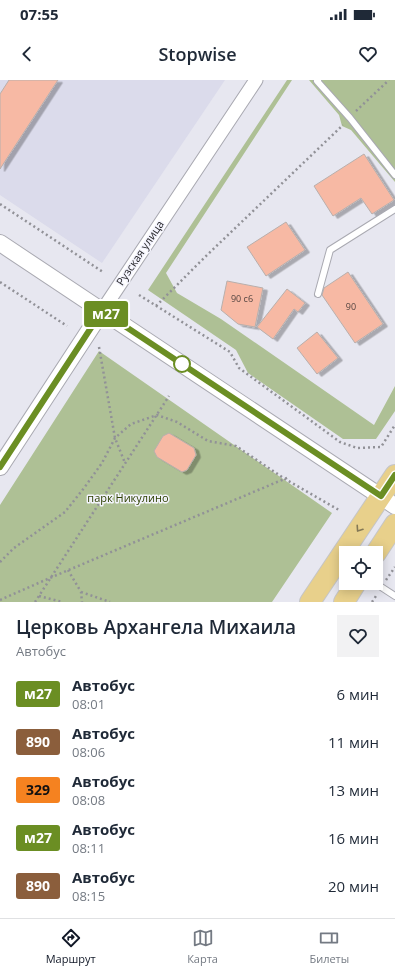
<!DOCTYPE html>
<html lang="ru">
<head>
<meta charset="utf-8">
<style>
  :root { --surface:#fff; --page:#f2f2f3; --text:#1f2937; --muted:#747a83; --line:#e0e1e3; --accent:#111827 }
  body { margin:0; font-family:"Open Sans",sans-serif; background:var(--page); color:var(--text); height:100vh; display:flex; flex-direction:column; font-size:15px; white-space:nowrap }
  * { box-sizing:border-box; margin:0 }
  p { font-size:13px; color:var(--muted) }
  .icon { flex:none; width:22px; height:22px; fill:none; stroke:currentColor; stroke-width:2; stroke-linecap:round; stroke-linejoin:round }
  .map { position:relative; height:522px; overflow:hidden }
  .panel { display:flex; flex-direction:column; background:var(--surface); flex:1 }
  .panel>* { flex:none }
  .badge { padding:0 8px; border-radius:3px; font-size:14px; line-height:26px }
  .fabs { position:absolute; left:339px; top:466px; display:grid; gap:8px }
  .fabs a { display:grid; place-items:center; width:44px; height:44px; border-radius:0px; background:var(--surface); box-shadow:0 2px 10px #0003; font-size:20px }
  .map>.badge { position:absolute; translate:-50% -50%; box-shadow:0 0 0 2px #fff }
  .round { display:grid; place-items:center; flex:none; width:42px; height:42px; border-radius:0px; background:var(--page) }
  .overview { display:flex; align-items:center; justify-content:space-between; height:68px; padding:0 16px }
  h1 { font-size:19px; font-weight:600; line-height:30px }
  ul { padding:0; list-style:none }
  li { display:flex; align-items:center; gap:12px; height:48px; padding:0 16px }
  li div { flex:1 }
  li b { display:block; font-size:15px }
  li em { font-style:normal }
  li .badge { min-width:44px; font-weight:700; text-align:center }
  .status { display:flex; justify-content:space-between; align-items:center; height:28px; padding:0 20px; background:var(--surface); direction:ltr }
  .status svg { height:11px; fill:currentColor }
  header { display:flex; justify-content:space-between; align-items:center; height:52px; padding:0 16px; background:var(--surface); font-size:18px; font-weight:600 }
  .menu { display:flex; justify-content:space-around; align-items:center; height:56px; border-top:1px solid var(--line); background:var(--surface); font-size:11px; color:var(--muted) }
  .menu a { display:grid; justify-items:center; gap:2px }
  .menu .on { color:var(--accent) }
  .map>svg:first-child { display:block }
</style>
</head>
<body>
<div class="status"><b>07:55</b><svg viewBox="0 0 49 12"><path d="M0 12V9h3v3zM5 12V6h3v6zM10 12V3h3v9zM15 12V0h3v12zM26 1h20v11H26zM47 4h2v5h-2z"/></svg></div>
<header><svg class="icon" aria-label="back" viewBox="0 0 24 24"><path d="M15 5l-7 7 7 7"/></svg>Stopwise<svg class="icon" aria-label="heart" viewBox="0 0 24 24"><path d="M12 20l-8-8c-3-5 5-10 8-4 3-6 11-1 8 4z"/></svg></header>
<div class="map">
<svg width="395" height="522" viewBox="0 0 395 522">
  <defs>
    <filter id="shadow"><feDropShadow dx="4.5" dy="2.5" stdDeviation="0" flood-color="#0004"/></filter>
  </defs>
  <rect width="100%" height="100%" fill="#e7e7f0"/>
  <path fill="#dbdbeb" d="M0 0H225L102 183 0 115Z"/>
  <path fill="#aec095" d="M287 0H292L166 193 177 213 221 239 374 345 395 306V331L376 359H343L248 293 236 270 148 210Z
    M309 0H395V102L351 50 342 46 339 35Z
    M99 271 332 433 272 522H0V425Z"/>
  <path fill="#f7b9a4" stroke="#b8afac" filter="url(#shadow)" d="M9 0H58L0 89V14Z
    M364 74 394 120 372 134 361 118 333 136 314 106Z
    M286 142 305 170 266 196 247 167Z
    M348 192 383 244 355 263 322 215 324 208Z
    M227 201 263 208 255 247 238 244 221 230Z
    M287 209 305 223 298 232 294 229 273 259 257 247Z
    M317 252 338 278 317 294 297 268Z
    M169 353 194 368 196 375 187 390 182 392 157 377 154 371 163 356Z"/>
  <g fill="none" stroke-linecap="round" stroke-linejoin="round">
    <g stroke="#a9a9b1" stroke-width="8">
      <path id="service" d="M318 0 317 1 350 38 395 95
        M318 214 330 170 395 129
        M375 503 395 516"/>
    </g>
    <g stroke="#a9a9b1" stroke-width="15">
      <path id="minor" d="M102 231 256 0"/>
    </g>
    <g stroke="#a9a9b1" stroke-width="18">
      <path id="tertiary" d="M0 163 395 426
        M0 387 102 231"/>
    </g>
    <g stroke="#c5c5c6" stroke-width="22">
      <path id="primary" d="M376 473 395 444
        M310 522 395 395
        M344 522 356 503"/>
    </g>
    <path stroke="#919197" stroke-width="2.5" stroke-dasharray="2 3" stroke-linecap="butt" d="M356 31 389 0
      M0 124 103 192
      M0 202 67 246
      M139 215 230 272 239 288 340 362 357 368 381 367 395 345
      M156 226 205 177 343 45
      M99 267 115 358 125 383
      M0 482 14 468 65 432 84 408 102 383 115 358 131 344 157 335 177 342 208 361 236 366 285 399 339 430
      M68 490 81 512 82 522
      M386 500 395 487
      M81 512 110 522
      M39 516 62 522
      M0 520 52 497 289 397
      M35 522 169 316
      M372 522 376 516"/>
    <use href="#service" stroke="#fff" stroke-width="6"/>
    <use href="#minor" stroke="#fff" stroke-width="13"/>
    <use href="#tertiary" stroke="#fff" stroke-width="16"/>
    <use href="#primary" stroke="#e8d08b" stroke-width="20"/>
  </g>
  <defs><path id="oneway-chevron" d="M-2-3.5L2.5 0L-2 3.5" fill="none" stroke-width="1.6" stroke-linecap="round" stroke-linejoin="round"/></defs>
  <use stroke="#847856" href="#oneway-chevron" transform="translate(359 449) rotate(124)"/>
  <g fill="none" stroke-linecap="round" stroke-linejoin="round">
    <g stroke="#fff" stroke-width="9">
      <path id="line" d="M0 387 102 231 381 416 395 395"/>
    </g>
    <use href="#line" stroke="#6b8e23" stroke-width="6"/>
  </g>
  <circle fill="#fff" stroke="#6b8e23" stroke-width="2" cx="182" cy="284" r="8"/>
  <g text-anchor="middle" stroke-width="3" stroke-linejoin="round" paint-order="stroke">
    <g font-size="9" fill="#554642">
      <text x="242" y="222">90 с6</text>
      <text x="351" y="230">90</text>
    </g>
    <g font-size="11" fill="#1f1f22" stroke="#f4f4fd">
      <text transform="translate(140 173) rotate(-56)" y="4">Рузская улица</text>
    </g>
    <g font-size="11" fill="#2d4000" stroke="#f4f4fd">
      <text x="128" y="422">парк Никулино</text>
    </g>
  </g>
</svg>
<div class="fabs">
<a><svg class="icon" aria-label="locate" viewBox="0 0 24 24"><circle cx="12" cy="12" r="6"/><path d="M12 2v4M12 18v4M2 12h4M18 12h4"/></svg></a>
</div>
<b class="badge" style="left:106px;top:234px;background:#6b8e23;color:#fff">м27</b>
</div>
<section class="panel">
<div class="overview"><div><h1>Церковь Архангела Михаила</h1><p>Автобус</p></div><a class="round"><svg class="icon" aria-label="heart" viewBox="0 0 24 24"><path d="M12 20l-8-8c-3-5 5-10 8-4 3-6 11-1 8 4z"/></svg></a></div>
<ul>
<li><span class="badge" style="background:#6b8e23;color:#fff">м27</span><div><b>Автобус</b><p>08:01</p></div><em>6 мин</em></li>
<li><span class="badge" style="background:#8b5e3c;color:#fff">890</span><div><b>Автобус</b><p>08:06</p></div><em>11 мин</em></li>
<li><span class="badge" style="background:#f58220;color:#111">329</span><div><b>Автобус</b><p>08:08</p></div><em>13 мин</em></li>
<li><span class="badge" style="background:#6b8e23;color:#fff">м27</span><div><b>Автобус</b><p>08:11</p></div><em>16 мин</em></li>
<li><span class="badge" style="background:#8b5e3c;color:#fff">890</span><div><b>Автобус</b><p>08:15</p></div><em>20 мин</em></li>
</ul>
</section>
<nav class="menu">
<a class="on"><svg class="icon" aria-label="directions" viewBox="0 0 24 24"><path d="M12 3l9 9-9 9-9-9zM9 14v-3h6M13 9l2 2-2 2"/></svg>Маршрут</a>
<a><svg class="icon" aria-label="map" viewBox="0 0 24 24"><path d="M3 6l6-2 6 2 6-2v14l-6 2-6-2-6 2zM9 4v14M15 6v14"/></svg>Карта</a>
<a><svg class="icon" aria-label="tickets" viewBox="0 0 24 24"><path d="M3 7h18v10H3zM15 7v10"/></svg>Билеты</a>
</nav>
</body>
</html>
